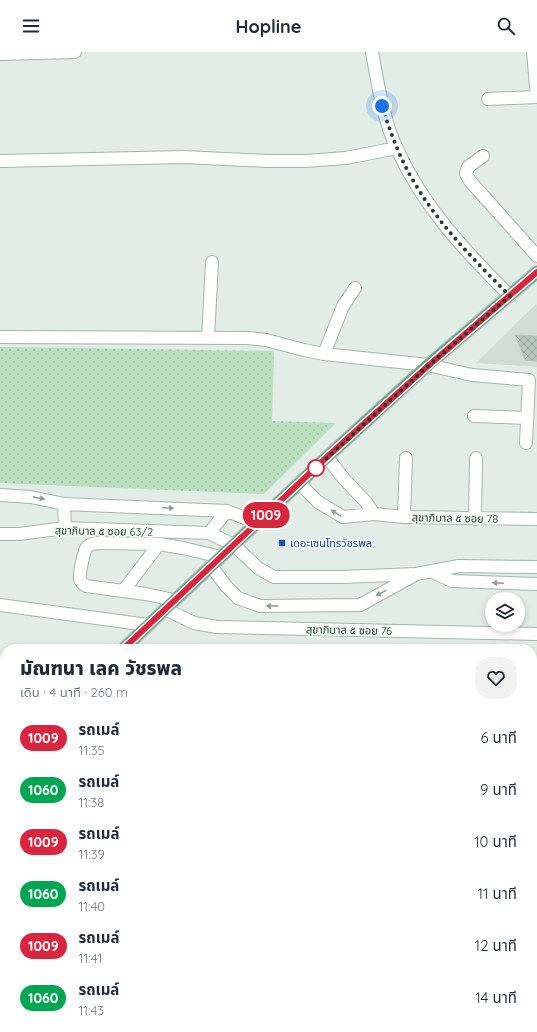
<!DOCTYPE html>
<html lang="th">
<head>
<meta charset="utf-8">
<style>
  :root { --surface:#fff; --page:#f2f2f3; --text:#1f2937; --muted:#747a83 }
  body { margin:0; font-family:Quicksand,"Noto Sans Thai",sans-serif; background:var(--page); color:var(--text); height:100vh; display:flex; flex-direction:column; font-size:15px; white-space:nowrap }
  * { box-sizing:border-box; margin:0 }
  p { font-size:13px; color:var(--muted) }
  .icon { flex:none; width:22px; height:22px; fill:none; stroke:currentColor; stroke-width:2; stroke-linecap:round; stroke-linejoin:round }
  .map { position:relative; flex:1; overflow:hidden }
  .details { position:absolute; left:0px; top:592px; width:537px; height:388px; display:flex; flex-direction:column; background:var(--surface); border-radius:16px 16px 0 0; box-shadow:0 2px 6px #0003 }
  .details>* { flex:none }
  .badge { padding:0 8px; border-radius:13px; font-size:14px; line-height:26px }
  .tools { position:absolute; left:485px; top:540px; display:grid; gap:8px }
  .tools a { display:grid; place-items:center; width:40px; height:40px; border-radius:50%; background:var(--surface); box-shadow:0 2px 6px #0003; font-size:20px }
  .you { position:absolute; width:20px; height:20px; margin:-10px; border:3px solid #fff; border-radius:50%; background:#1a73e8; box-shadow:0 0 0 6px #1a73e833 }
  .map>.badge { position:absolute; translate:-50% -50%; box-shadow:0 0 0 2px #fff }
  .round { display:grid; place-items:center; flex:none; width:42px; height:42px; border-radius:16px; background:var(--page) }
  .head { display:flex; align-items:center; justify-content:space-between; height:68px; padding:0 20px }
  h1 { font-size:19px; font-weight:800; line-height:30px }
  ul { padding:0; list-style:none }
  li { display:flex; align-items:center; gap:12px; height:52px; padding:0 20px }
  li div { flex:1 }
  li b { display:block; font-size:15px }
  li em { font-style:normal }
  li .badge { min-width:44px; font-weight:700; text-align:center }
  header { display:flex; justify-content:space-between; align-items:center; height:52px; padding:0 20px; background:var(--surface); font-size:18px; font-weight:800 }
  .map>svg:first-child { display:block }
</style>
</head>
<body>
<header><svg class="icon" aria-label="menu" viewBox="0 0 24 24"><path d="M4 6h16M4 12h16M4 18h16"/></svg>Hopline<svg class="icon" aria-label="search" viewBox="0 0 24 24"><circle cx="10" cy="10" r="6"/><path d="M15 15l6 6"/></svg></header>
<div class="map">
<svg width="537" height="980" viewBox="0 0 537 980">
  <defs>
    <pattern id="grass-dots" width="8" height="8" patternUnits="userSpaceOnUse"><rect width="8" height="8" fill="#badfbf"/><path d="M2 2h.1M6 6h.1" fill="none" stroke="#a0c0a5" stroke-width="1.8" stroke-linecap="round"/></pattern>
    <pattern id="building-cross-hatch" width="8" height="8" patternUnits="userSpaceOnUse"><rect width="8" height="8" fill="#b7c8bf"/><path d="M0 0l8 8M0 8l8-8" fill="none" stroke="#94a49c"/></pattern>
  </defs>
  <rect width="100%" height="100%" fill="#e2ede7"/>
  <path fill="#d0ddd5" d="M536 252 537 254V315L476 311Z"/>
  <path fill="url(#grass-dots)" d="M0 295 274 299 272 369 336 371 264 442 0 431Z"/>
  <path fill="url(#building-cross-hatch)" stroke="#b4c7bd" d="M515 283 537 284V309L525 308Z"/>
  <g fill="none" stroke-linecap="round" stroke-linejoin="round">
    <g stroke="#a4b5ad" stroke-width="14">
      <path id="minor" d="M372 0C378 33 383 67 397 97 424 156 465 199 510 244
        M533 0 537 45
        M0 2 75 0
        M488 47 537 45
        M483 104 468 115 466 122 470 129 537 204
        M0 109 184 105 269 109H305L346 106 397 96
        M0 285 248 286 266 288 304 298 324 302 428 313 472 323 529 328 526 391
        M208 286 212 210
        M324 302 343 254 355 236
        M474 364 527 366
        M327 405 344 427 366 450 374 462
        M299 431 318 450 343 465 374 462 404 465 537 467
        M0 443 31 445 64 452 227 459 257 471
        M64 452 65 476
        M404 465 406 406
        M475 467 476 406
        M209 481 227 459
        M0 482H19L65 476 209 481 234 493 258 516 274 525H342L416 522 459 514 537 515
        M211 514 226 534 238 546 260 554 360 553 413 524
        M433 520 452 529 537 532
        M124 538 159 492
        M174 548 146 542 86 534C83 532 81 530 80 527 79 522 84 498 87 495 91 491 96 491 100 491L159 492 183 496 221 505
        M0 553 148 573
        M165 557 194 571 217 575 537 582
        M0 638 5 640
        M532 690H537
        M532 739H537
        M0 802H5
        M532 812H537
        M532 833H537
        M0 891H5
        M0 926 5 927
        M343 975H346
        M227 980V975"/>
    </g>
    <g stroke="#c1c9c6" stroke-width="14">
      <path id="major" d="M123 597 327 405 428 313 537 220
        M0 717 5 712"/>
    </g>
    <use href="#minor" stroke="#fff" stroke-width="12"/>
    <use href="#major" stroke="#65a48c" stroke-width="12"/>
  </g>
  <defs><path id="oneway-solid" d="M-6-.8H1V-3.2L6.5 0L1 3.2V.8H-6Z"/></defs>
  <g fill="#909e99">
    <use href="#oneway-solid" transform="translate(39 446) rotate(11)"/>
    <use href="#oneway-solid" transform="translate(168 456) rotate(2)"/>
    <use href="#oneway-solid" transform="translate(336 461) rotate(-148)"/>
    <use href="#oneway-solid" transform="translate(498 531) rotate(-178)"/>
    <use href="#oneway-solid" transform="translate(381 541) rotate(151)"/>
    <use href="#oneway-solid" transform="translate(272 554) rotate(179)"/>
  </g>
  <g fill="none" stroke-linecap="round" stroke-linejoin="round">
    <g stroke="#fff" stroke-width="9">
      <path id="line" d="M123 597 327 405 428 314 537 220"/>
    </g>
    <use href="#line" stroke="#d7263d" stroke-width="6"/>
    <path stroke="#213e33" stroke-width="4" stroke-dasharray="0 7.2" d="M316 416 428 314 510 244C476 210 442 176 417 135 401 110 391 82 382 54"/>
  </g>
  <circle fill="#fff" stroke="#d7263d" stroke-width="2" cx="316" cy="416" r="8"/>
  <rect fill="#1a4fb4" stroke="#f3f9f5" stroke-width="1.5" x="278" y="487" width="8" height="8" rx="2"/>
  <g text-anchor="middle" stroke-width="4" stroke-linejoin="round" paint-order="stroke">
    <g font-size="11" fill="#213e33" stroke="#f3f9f5">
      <text transform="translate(455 466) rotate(1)" y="4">สุขาภิบาล ๕ ซอย 78</text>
      <text transform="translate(104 479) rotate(1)" y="4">สุขาภิบาล ๕ ซอย 63/2</text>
      <text transform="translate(349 578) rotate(1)" y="4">สุขาภิบาล ๕ ซอย 76</text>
    </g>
    <g font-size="11" fill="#164399" stroke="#f3f9f5" text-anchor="start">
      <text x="290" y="495">เดอะเซนโทรวัชรพล</text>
    </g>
  </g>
</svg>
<div class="tools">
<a><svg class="icon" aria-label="layers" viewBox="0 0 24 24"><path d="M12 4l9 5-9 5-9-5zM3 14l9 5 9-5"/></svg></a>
</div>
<div class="you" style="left:382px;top:54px"></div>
<b class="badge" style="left:266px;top:463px;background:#d7263d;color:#fff">1009</b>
<section class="details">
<div class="head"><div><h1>มัณฑนา เลค วัชรพล</h1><p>เดิน · 4 นาที · 260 m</p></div><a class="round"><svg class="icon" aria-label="heart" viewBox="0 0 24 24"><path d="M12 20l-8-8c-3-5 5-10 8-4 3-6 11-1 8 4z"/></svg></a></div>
<ul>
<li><span class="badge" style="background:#d7263d;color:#fff">1009</span><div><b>รถเมล์</b><p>11:35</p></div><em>6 นาที</em></li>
<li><span class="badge" style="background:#00a651;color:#fff">1060</span><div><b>รถเมล์</b><p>11:38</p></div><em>9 นาที</em></li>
<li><span class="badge" style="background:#d7263d;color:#fff">1009</span><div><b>รถเมล์</b><p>11:39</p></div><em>10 นาที</em></li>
<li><span class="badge" style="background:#00a651;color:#fff">1060</span><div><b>รถเมล์</b><p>11:40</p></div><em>11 นาที</em></li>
<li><span class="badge" style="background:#d7263d;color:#fff">1009</span><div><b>รถเมล์</b><p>11:41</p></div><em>12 นาที</em></li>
<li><span class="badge" style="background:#00a651;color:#fff">1060</span><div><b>รถเมล์</b><p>11:43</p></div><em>14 นาที</em></li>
</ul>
</section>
</div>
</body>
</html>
